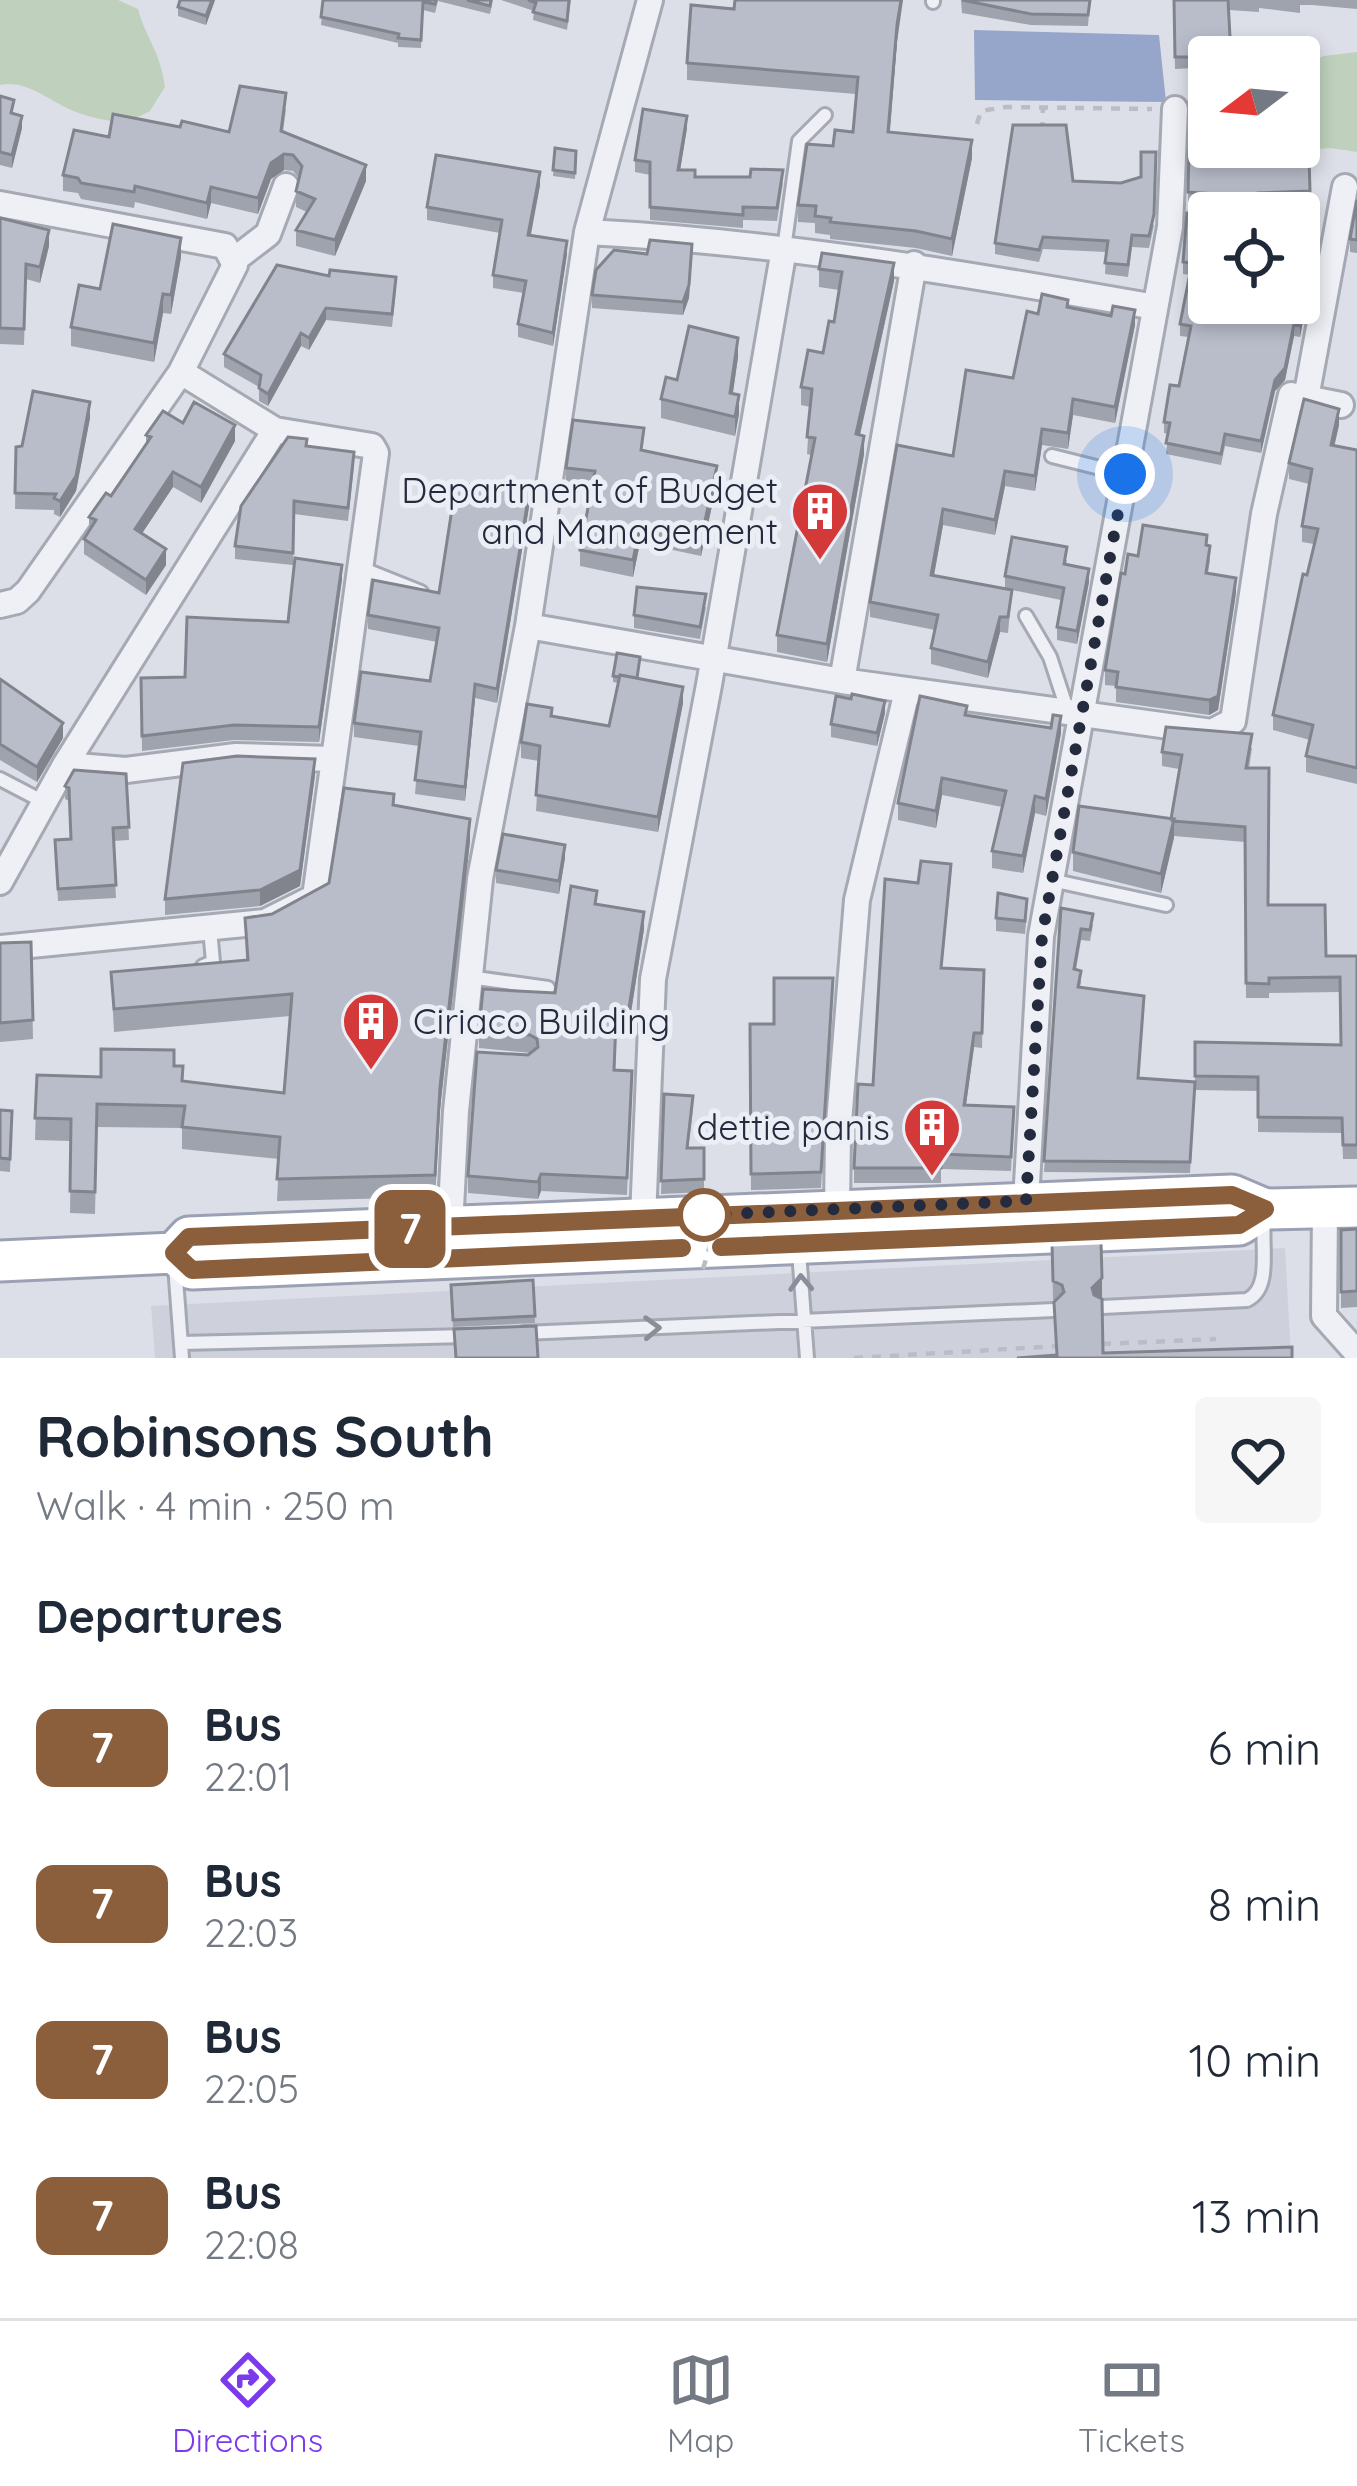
<!DOCTYPE html>
<html lang="en">
<head>
<meta charset="utf-8">
<style>
  :root { --surface:#fff; --page:#f6f6f7; --text:#1f2937; --muted:#747a83; --line:#e0e1e3; --accent:#7c3aed }
  body { margin:0; font-family:Quicksand,sans-serif; background:var(--page); color:var(--text); height:100vh; display:flex; flex-direction:column; font-size:45px; white-space:nowrap }
  * { box-sizing:border-box; margin:0 }
  p { font-size:39px; color:var(--muted) }
  .icon { flex:none; width:66px; height:66px; fill:none; stroke:currentColor; stroke-width:2; stroke-linecap:round; stroke-linejoin:round }
  .map { position:relative; height:1358px; overflow:hidden }
  .details { display:flex; flex-direction:column; background:var(--surface); flex:1 }
  .details>* { flex:none }
  .badge { padding:0 24px; border-radius:18px; font-size:42px; line-height:78px }
  .needle { width:78px; rotate:254deg }
  .tools { position:absolute; left:1188px; top:36px; display:grid; gap:24px }
  .tools a { display:grid; place-items:center; width:132px; height:132px; border-radius:12px; background:var(--surface); box-shadow:0 6px 18px #0003; font-size:60px }
  .you { position:absolute; width:60px; height:60px; margin:-30px; border:9px solid #fff; border-radius:50%; background:#1a73e8; box-shadow:0 0 0 18px #1a73e833 }
  .map>.badge { position:absolute; translate:-50% -50%; box-shadow:0 0 0 6px #fff }
  h2 { padding:0 36px; font-size:45px; line-height:108px }
  .round { display:grid; place-items:center; flex:none; width:126px; height:126px; border-radius:12px; background:var(--page) }
  .headline { display:flex; align-items:center; justify-content:space-between; height:204px; padding:0 36px }
  h1 { font-size:57px; font-weight:700; line-height:90px }
  ul { padding:0; list-style:none }
  li { display:flex; align-items:center; gap:36px; height:156px; padding:0 36px }
  li div { flex:1 }
  li b { display:block; font-size:45px }
  li em { font-style:normal }
  li .badge { min-width:132px; font-weight:700; text-align:center }
  .tabs { display:flex; justify-content:space-around; align-items:center; height:168px; border-top:3px solid var(--line); background:var(--surface); font-size:33px; color:var(--muted) }
  .tabs a { display:grid; justify-items:center; gap:6px }
  .tabs .on { color:var(--accent) }
  .map>svg:first-child { display:block }
</style>
</head>
<body>
<div class="map">
<svg width="1357" height="1358" viewBox="0 0 1357 1358">
  <rect width="100%" height="100%" fill="#dcdfe7"/>
  <path fill="#ced1dc" d="M1285 1248 1291 1358H155L151 1306Z"/>
  <path fill="#bfd1bd" d="M0 0H118L138 9C147 41 160 50 165 87L150 111 126 123C109 121 91 118 76 112 52 103 27 79 0 85Z
    M1357 52V152L1330 148 1300 151 1299 66 1324 56Z"/>
  <path fill="#95a6ca" d="M974 30 1159 35 1166 102 975 100Z"/>
  <g fill="none" stroke-linecap="round" stroke-linejoin="round">
    <g stroke="#a5a9b4" stroke-width="18">
      <path id="service" d="M933 2V0
        M784 249 799 141 825 115
        M1052 456 1124 474
        M361 568 421 592
        M1026 616 1050 657 1068 712
        M0 779 44 802
        M1051 880 1166 905
        M203 966 213 962 210 929
        M469 977 548 988
        M799 1252 807 1358
        M175 1266 182 1358
        M1102 1307 1247 1300C1272 1288 1261 1247 1264 1222
        M524 1333 1054 1310
        M181 1343 467 1336"/>
    </g>
    <g stroke="#a5a9b4" stroke-width="30">
      <path id="minor" d="M650 0 587 232 528 626 842 681 1212 732 1233 721 1264 514 1291 395 1341 405
        M0 204 225 246 235 265 181 372 28 591 17 601 0 605
        M587 232C779 242 967 274 1155 307
        M234 260 268 234 286 186
        M1306 398 1345 187
        M842 681 914 264
        M65 765 126 770 236 756 332 759
        M0 882 65 765 275 430
        M0 948 265 922 315 897 376 453 372 446 275 430 181 372
        M1026 1201 1041 936 1170 227 1175 109
        M1325 1208 1324 1316 1357 1353
        M837 1209 838 1135 857 900 907 691
        M643 1218 653 979 709 685 784 249
        M450 1228 456 1111 480 879 528 626"/>
    </g>
    <g stroke="#9ba1b3" stroke-width="45">
      <path id="primary" d="M174 1253 189 1237 1232 1195 1265 1209 1357 1207
        M0 1261 174 1253 192 1269 1239 1225 1265 1209"/>
    </g>
    <path stroke="#babdc5" stroke-width="4.5" stroke-dasharray="9 9" stroke-linecap="butt" d="M977 124 981 111 1006 107 1152 109
      M1042 131 1043 107
      M1102 1344 1216 1339
      M854 1358 1060 1346"/>
    <use href="#service" stroke="#eff0f5" stroke-width="12"/>
    <use href="#minor" stroke="#eff0f5" stroke-width="24"/>
    <use href="#primary" stroke="#fff" stroke-width="39"/>
    <path stroke="#babdc5" stroke-width="4.5" stroke-dasharray="9 9" stroke-linecap="butt" d="M703 1269 724 1198"/>
  </g>
  <path fill="#9fa3ae" d="M215 0 206 25 178 16V7Z
    M323 0H493L490 14 438 1 435 13 423 10 421 48 398 47V43L321 25Z
    M501 0H571L567 30 533 20 534 11Z
    M961 0H1090L1088 26 1031 25 962 13Z
    M1174 0H1357V9L1312 5H1300V13L1259 8V12L1229 10 1230 49H1225L1232 159 1309 158 1310 203 1258 204 1257 213H1213L1216 209 1214 206 1188 203 1189 152 1201 153 1196 68 1175 69Z
    M734 9 897 42 890 132 972 158 952 256 916 248 830 239V235L815 233V223L798 222V205L833 146 853 132 856 94 687 80V63Z
    M0 96 14 113 22 128 12 168 0 165Z
    M286 109 283 132 366 181 335 256 296 246V230L307 212 296 207V191L299 178 293 171 284 170 271 179 258 214 211 203 207 219 135 202 134 208 81 199 78 193 63 191V175L109 137 180 127 229 132Z
    M687 128 680 170 695 177 783 183 777 221 743 220V228L650 220V175L635 172V160Z
    M555 148 576 151 575 179 553 176Z
    M1073 181 1154 225 1149 248 1132 247 1128 277 1105 274 1106 252 1043 249 1039 262 995 254V243Z
    M540 185 531 235 567 254 553 346 518 337V324L524 293 493 288V275L500 233 427 220V207Z
    M1357 200V253L1350 252V239Z
    M1209 213V303L1307 261 1304 283 1308 295 1300 337 1294 336 1285 380 1275 391 1261 453 1225 446 1221 465 1166 454 1168 434 1164 433V422L1179 386 1189 337 1180 336V324L1190 275 1183 274V262Z
    M0 218 49 246 40 283 26 279 24 345 0 344Z
    M647 254 692 256 689 298 683 315 592 308V295Z
    M181 257 171 314 163 313 154 362 71 346V327L100 289Z
    M277 265 396 290 392 327 326 320 309 350 301 346 268 406 259 401V387L224 367V354Z
    M819 269 894 281 860 435 864 454 827 662 777 652V635L811 455 807 454 810 407 801 405V387L823 353 834 322 839 290 819 287Z
    M1068 307 1135 325 1115 423 1073 415 1068 449 1042 445 1035 491 1005 486 995 535 943 525 934 576 1005 589V576L1067 560 1066 565 1089 582 1077 644 1057 640V627L1061 600 1012 590 1008 633 1000 632 988 678 931 664V648L935 630 870 617V602L953 456 1013 378 1038 314Z
    M738 357 733 393 739 414 735 436 661 418V399L677 380Z
    M90 418 76 491 60 517 54 514V510L15 509 16 447 22 446Z
    M183 423 235 441 201 503 173 487 142 533 166 565 146 595 84 554V539L89 530V517L111 496 146 444V435Z
    M1339 425 1334 445 1357 450V784L1306 772V756L1310 740 1273 730V715L1314 544 1302 542V526L1309 484 1289 479V463Z
    M306 446 354 465 348 521 294 514 293 565 235 559V546Z
    M643 451 717 483 701 556 640 543 633 577 580 566V550L592 488 566 485V468Z
    M529 507 497 703 475 698 465 801 415 794 419 746 354 737V723L430 681 437 642 368 629V615L439 593Z
    M1207 545 1210 560 1208 573 1236 593 1218 710 1209 715 1116 702V686L1105 685V670L1125 574 1138 556Z
    M342 579 319 742 234 740 142 751 141 678 185 677 288 622Z
    M706 607 700 639 634 628V615Z
    M640 664 638 679 683 703 658 832 536 811 539 761 521 758V742L609 726 618 683 613 682V676Z
    M0 679 63 738 37 782 0 760Z
    M885 713 877 746 831 737V724Z
    M967 715 1061 733 1046 816 1035 813 1023 873 992 868V851L1002 807 942 795 936 828 898 820V803Z
    M1252 748 1249 768 1268 905 1326 956H1357V1159H1343L1342 1133 1258 1132V1091L1195 1090 1190 1173 1044 1172 1061 908 1093 925 1090 941 1081 940 1076 970 1081 982 1080 987 1138 1078 1195 1082V1042L1341 1045 1340 992 1269 993V998H1246L1245 842 1174 836 1161 893 1073 871V852L1171 819 1179 769 1162 766V752Z
    M126 774 129 840 113 841 116 898 58 901 55 853 70 839 69 801 65 799V786Z
    M315 775 300 886 260 906 165 915V899Z
    M394 806 470 841 440 1109 435 1197 277 1201 279 1159 182 1149V1128L97 1127 95 1214 70 1213 71 1141 35 1140 37 1075 101 1077 174 1066 182 1081 284 1093 290 1016 114 1032 111 972 246 960 245 918 272 914 329 883Z
    M565 858 559 894 496 883V870Z
    M951 878 942 968 984 970 982 1048 974 1047 966 1105 1014 1107 1011 1171 941 1169V1183H854V1121L873 1085 918 883Z
    M597 904 644 929 627 1038 616 1037 615 1070 632 1071 627 1195 541 1191 538 1199 468 1193V1176L531 1053 479 1048V1031L555 993Z
    M1027 912 1025 934 996 931V918Z
    M31 942 33 1039 0 1042V943Z
    M833 994 821 1188 751 1190 750 1024H774Z
    M664 1094 693 1109 688 1148H704V1192L661 1194Z
    M0 1110 12 1111 10 1172 0 1171Z
    M1357 1229V1307L1341 1308V1230Z
    M1052 1243 1102 1297 1100 1298 1103 1353 1056 1355V1301L1053 1300Z
    M533 1280 535 1323 453 1327 451 1285Z"/>
  <path fill="#82848d" d="M212 0H215L206 25V16Z
    M901 0H903L897 42 888 149 897 25Z
    M22 116V128L12 168V155Z
    M687 116V128L678 183V170Z
    M972 140V158L952 256V239Z
    M284 154V170L271 179 258 214V198L271 163Z
    M366 165V181L335 256V240Z
    M540 172V185L528 248V235Z
    M211 187V203L207 219V203Z
    M49 230V246L40 283V267Z
    M181 238V257L171 314V295Z
    M567 241V254L553 346V333Z
    M692 244 689 298 683 315V302Z
    M894 263V281L856 452V434Z
    M1308 284V295L1300 337V326Z
    M163 294V313L154 362V343Z
    M326 308V320L309 350V338Z
    M1135 310V325L1115 423V407Z
    M1294 324V336L1285 380 1275 391 1261 453V441L1275 380Z
    M301 333V346L268 406V394Z
    M738 338V357L730 412V393Z
    M739 395V414L735 436V417Z
    M1073 399V415L1068 449V433Z
    M90 402V418L76 491 60 517V501Z
    M1339 409V425L1331 461V445Z
    M235 425V441L201 503V487Z
    M1042 429V445L1035 491V476Z
    M864 436V454L827 662V644Z
    M717 466V483L701 556V539Z
    M1005 471V486L995 535V520Z
    M173 472V487L135 544V529Z
    M529 493V507L497 703V689Z
    M943 509V525L931 591V575Z
    M640 526V543L633 577V560Z
    M166 549V565L146 595V580Z
    M342 565V579L319 742V727Z
    M1089 569V582L1077 644V631Z
    M1236 578V593L1218 710 1209 715V700Z
    M1000 617V632L988 678V662Z
    M475 684V698L465 801V787Z
    M683 687V703L658 832V817Z
    M885 701V713L877 746V733Z
    M1061 716V733L1046 816V799Z
    M63 723V738L37 782V767Z
    M315 759V775L300 886 260 906V890Z
    M942 778V795L936 828V811Z
    M1035 796V813L1023 873V856Z
    M470 819V841L440 1109 435 1197 440 1087Z
    M1174 819V838L1161 893V874Z
    M565 845V858L559 894V881Z
    M644 912V929L627 1038V1021Z
    M974 1033V1047L964 1119V1105Z
    M541 1174V1191L538 1199V1182Z
    M1102 1278V1297L1092 1306V1288Z"/>
  <path fill="#b9bdca" stroke="#82848d" stroke-width="3" d="M180 0H212L206 16 178 7Z
    M323 0H436L435 4 423 2 421 40 398 38 399 34 321 17Z
    M467 0H491L490 6Z
    M528 0H569L567 21 533 12 536 3Z
    M735 0H901L897 25 888 132 972 140 952 239 916 231 830 222 831 218 815 216 816 206 798 205 807 144 833 146 835 130 853 132 858 77 687 63 691 5 734 9Z
    M962 0H1090L1088 15 1031 14Z
    M1174 0H1228L1230 37 1225 38 1226 57H1209V147H1232V159L1275 158V147H1299V145H1305V158H1309L1310 191 1258 193 1256 213H1213L1219 203 1214 194 1188 192 1189 152 1202 153 1196 57H1175Z
    M240 86 286 93 281 131 366 165 335 240 296 230 315 199 296 191 302 166 293 155 284 154 271 163 258 198 211 187 207 203 135 186 134 192 81 183 78 178 63 175 74 130 109 137 113 114 180 127 182 121 229 132Z
    M0 96 14 100 11 113 22 116 12 155 0 152Z
    M643 109 687 116 678 170H695V177H750L751 169 783 170 777 208 743 207V215L650 207V162L635 160Z
    M1013 125H1066L1073 181 1121 183 1141 177V152H1156L1154 214 1149 236 1132 235 1128 265 1105 263 1108 241 1043 237 1039 250 995 243Z
    M555 148 576 151 575 173 553 170Z
    M436 155 540 172 528 235 567 241 553 333 518 324 526 281 493 275 502 220 427 207Z
    M1357 200V240L1350 239Z
    M1187 213H1209V303H1299V249L1307 250 1302 283 1308 284 1300 326 1294 324 1285 368 1275 380 1261 441 1225 434 1221 454 1166 443 1170 423 1164 422 1170 385 1179 386 1191 326 1180 324 1192 263 1183 262Z
    M0 218 49 230 40 267 26 264 24 329 0 328Z
    M113 224 181 238 171 295 163 294 154 343 71 327 79 285 100 289Z
    M650 240 692 244 689 285 683 302 592 295 596 270 614 250 647 254Z
    M822 253 894 263 856 434 864 436 827 644 777 635 815 438 807 437 812 389 801 387 808 350 823 353 829 321 834 322 842 272 819 269Z
    M277 265 329 276 330 270 396 277 392 314 326 308 309 338 301 333 268 394 259 388 261 375 224 354Z
    M1042 294 1068 300 1067 307 1111 316 1113 306 1135 310 1115 407 1073 399 1068 433 1042 429 1035 476 1005 471 995 520 943 509 931 575 1012 590 1008 617H1000L988 662 931 648 938 615 870 602 897 445 953 456 966 370 1013 378 1027 311 1038 314Z
    M689 326 738 338 730 393 739 395 735 417 661 399 666 377 677 380Z
    M33 391 90 402 76 476 60 501 54 498 56 494 15 493 16 447 22 446Z
    M1304 399 1339 409 1331 445 1357 450V768L1306 756 1313 725 1273 715 1303 574 1307 575 1318 529 1302 526 1312 469 1289 463Z
    M194 402 235 425 201 487 173 472 135 529 166 549 146 580 84 539 96 520 89 517 106 493 111 496 151 437 146 435 163 411 183 423Z
    M573 420 644 428 641 450 717 466 701 539 640 526 633 560 580 550 595 471 566 468Z
    M288 437 307 439 306 446 354 452 348 508 294 501 293 553 235 546 241 506Z
    M456 483 529 493 497 689 475 684 465 787 415 780 421 732 354 723 361 672 430 681 439 628 368 615 373 580 439 593Z
    M1143 525 1207 535 1206 545 1210 546 1206 573 1236 578 1218 696 1209 700 1116 687 1118 672 1105 670 1121 573 1125 574 1128 554 1138 556Z
    M1012 537 1067 547 1064 564 1089 569 1077 631 1057 627 1064 588 1005 576Z
    M295 558 342 565 319 727 234 725 142 736 141 678 185 677 187 617 288 622Z
    M637 587 706 594 700 627 634 615Z
    M617 653 640 657 637 678 620 675 619 677 613 676Z
    M620 675 683 687 658 817 536 795 540 746 521 742 527 704 552 708 551 716 609 726Z
    M0 679 63 723 37 767 0 744Z
    M852 694 885 701 877 733 831 724 836 696 851 699Z
    M920 696 967 706 965 715 990 719 1051 728 1053 715 1061 716 1046 799 1035 796 1023 856 992 851 1006 791 942 778 936 811 898 803Z
    M1166 727 1252 734 1246 768H1269L1268 905H1325L1326 956H1357V1145H1343L1342 1118 1258 1117V1077L1195 1076V1042L1341 1045 1340 977 1269 978V984L1246 983 1245 827 1173 821 1174 819H1171L1182 755 1162 752Z
    M237 756 315 759 300 870 260 890 165 899 183 763Z
    M74 770 126 774 129 827 113 828 116 885 58 889 55 840 71 839 69 788 65 786Z
    M344 788 394 794 393 805 470 819 440 1087 435 1175 277 1179 280 1137 182 1127 185 1106 97 1104 95 1192 70 1191 71 1119 35 1118 37 1075 101 1077V1049L174 1050V1066H183L182 1081 284 1093 292 994 114 1009 111 972 248 960 245 918 272 914 329 883Z
    M1079 806 1174 819 1161 874 1073 852Z
    M503 834 565 845 559 881 496 870Z
    M921 861 951 864 941 968 984 970 982 1033H974L964 1105 1014 1107 1011 1157 941 1154V1168H854L858 1084 873 1085 885 879 918 883Z
    M571 886 597 891 595 904 644 912 627 1021 616 1020 614 1070 632 1071 627 1178 541 1174 538 1182 468 1176 477 1052 528 1055 538 1047 537 1039 530 1035 479 1031 483 989 555 993Z
    M998 893 1027 899 1025 921 996 918Z
    M1061 908 1093 914 1090 930 1081 929 1074 969 1081 971 1078 987 1144 996 1138 1078 1195 1082 1190 1162 1044 1161Z
    M31 942 33 1020 0 1023V943Z
    M774 978H833L821 1172 751 1174 750 1024H774Z
    M664 1094 693 1096 687 1148H704V1179L661 1181Z
    M0 1110 12 1111 10 1159 0 1158Z
    M1357 1229V1291L1341 1292V1230Z
    M1101 1241 1102 1278 1092 1288 1094 1295 1102 1299 1103 1353 1292 1347V1358H1017L1057 1355 1054 1302 1064 1292 1062 1285 1053 1281 1052 1243Z
    M533 1280 535 1316 453 1320 451 1285Z
    M536 1326 538 1358H456L454 1329Z"/>
  <defs><path id="oneway-chevron" d="M-2-3.5L2.5 0L-2 3.5" fill="none" stroke-width="1.6" stroke-linecap="round" stroke-linejoin="round" transform="scale(3)"/></defs>
  <g stroke="#8a8e9a">
    <use href="#oneway-chevron" transform="translate(801 1283) rotate(-92)"/>
    <use href="#oneway-chevron" transform="translate(652 1328) rotate(-2)"/>
  </g>
  <g fill="none" stroke-linecap="round" stroke-linejoin="round">
    <g stroke="#fff" stroke-width="27">
      <path id="line" d="M682 1248 192 1270 174 1253 189 1237 1232 1195 1265 1209 1239 1225 721 1247"/>
    </g>
    <use href="#line" stroke="#8b5e3c" stroke-width="18"/>
    <path stroke="#252b3e" stroke-width="12" stroke-dasharray="0 21.6" d="M704 1215 1026 1201 1042 936 1125 474"/>
  </g>
  <defs>
    <g id="building-pin" transform="scale(3)"><path d="M0 17L-7.5 6A9.5 9.5 0 1 1 7.5 6Z" fill="#d43939" stroke="#ebeef5"/><path d="M-4-6H4V6H1V3H-1V6H-4ZM-2.5-4.3h1.7v1.8h-1.7ZM.8-4.3h1.7v1.8H.8ZM-2.5-1h1.7V.8h-1.7ZM.8-1h1.7V.8H.8Z" fill="#fff"/></g>
  </defs>
  <g fill-rule="evenodd">
    <use href="#building-pin" x="820" y="511"/>
    <use href="#building-pin" x="371" y="1021"/>
    <use href="#building-pin" x="932" y="1127"/>
  </g>
  <circle fill="#fff" stroke="#8b5e3c" stroke-width="6" cx="704" cy="1215" r="24"/>
  <g text-anchor="middle" stroke-width="10" stroke-linejoin="round" paint-order="stroke">
    <g font-size="36" fill="#252b3e" stroke="#ebeef5" text-anchor="end">
      <text x="778" y="503">Department of Budget<tspan x="778" dy="41">and Management</tspan></text>
      <text x="413" y="1034" text-anchor="start">Ciriaco Building</text>
      <text x="890" y="1140">dettie panis</text>
    </g>
  </g>
</svg>
<div class="tools">
<a><svg class="needle" viewBox="-14 -14 28 28"><path d="M0-13l5 13h-10z" fill="#e53935"/><path d="M0 13l5-13h-10z" fill="#747a83"/></svg></a>
<a><svg class="icon" aria-label="locate" viewBox="0 0 24 24"><circle cx="12" cy="12" r="6"/><path d="M12 2v4M12 18v4M2 12h4M18 12h4"/></svg></a>
</div>
<div class="you" style="left:1125px;top:474px"></div>
<b class="badge" style="left:410px;top:1229px;background:#8b5e3c;color:#fff">7</b>
</div>
<section class="details">
<div class="headline"><div><h1>Robinsons South</h1><p>Walk · 4 min · 250 m</p></div><a class="round"><svg class="icon" aria-label="heart" viewBox="0 0 24 24"><path d="M12 20l-8-8c-3-5 5-10 8-4 3-6 11-1 8 4z"/></svg></a></div>
<h2>Departures</h2>
<ul>
<li><span class="badge" style="background:#8b5e3c;color:#fff">7</span><div><b>Bus</b><p>22:01</p></div><em>6 min</em></li>
<li><span class="badge" style="background:#8b5e3c;color:#fff">7</span><div><b>Bus</b><p>22:03</p></div><em>8 min</em></li>
<li><span class="badge" style="background:#8b5e3c;color:#fff">7</span><div><b>Bus</b><p>22:05</p></div><em>10 min</em></li>
<li><span class="badge" style="background:#8b5e3c;color:#fff">7</span><div><b>Bus</b><p>22:08</p></div><em>13 min</em></li>
</ul>
</section>
<nav class="tabs">
<a class="on"><svg class="icon" aria-label="directions" viewBox="0 0 24 24"><path d="M12 3l9 9-9 9-9-9zM9 14v-3h6M13 9l2 2-2 2"/></svg>Directions</a>
<a><svg class="icon" aria-label="map" viewBox="0 0 24 24"><path d="M3 6l6-2 6 2 6-2v14l-6 2-6-2-6 2zM9 4v14M15 6v14"/></svg>Map</a>
<a><svg class="icon" aria-label="tickets" viewBox="0 0 24 24"><path d="M3 7h18v10H3zM15 7v10"/></svg>Tickets</a>
</nav>
</body>
</html>
